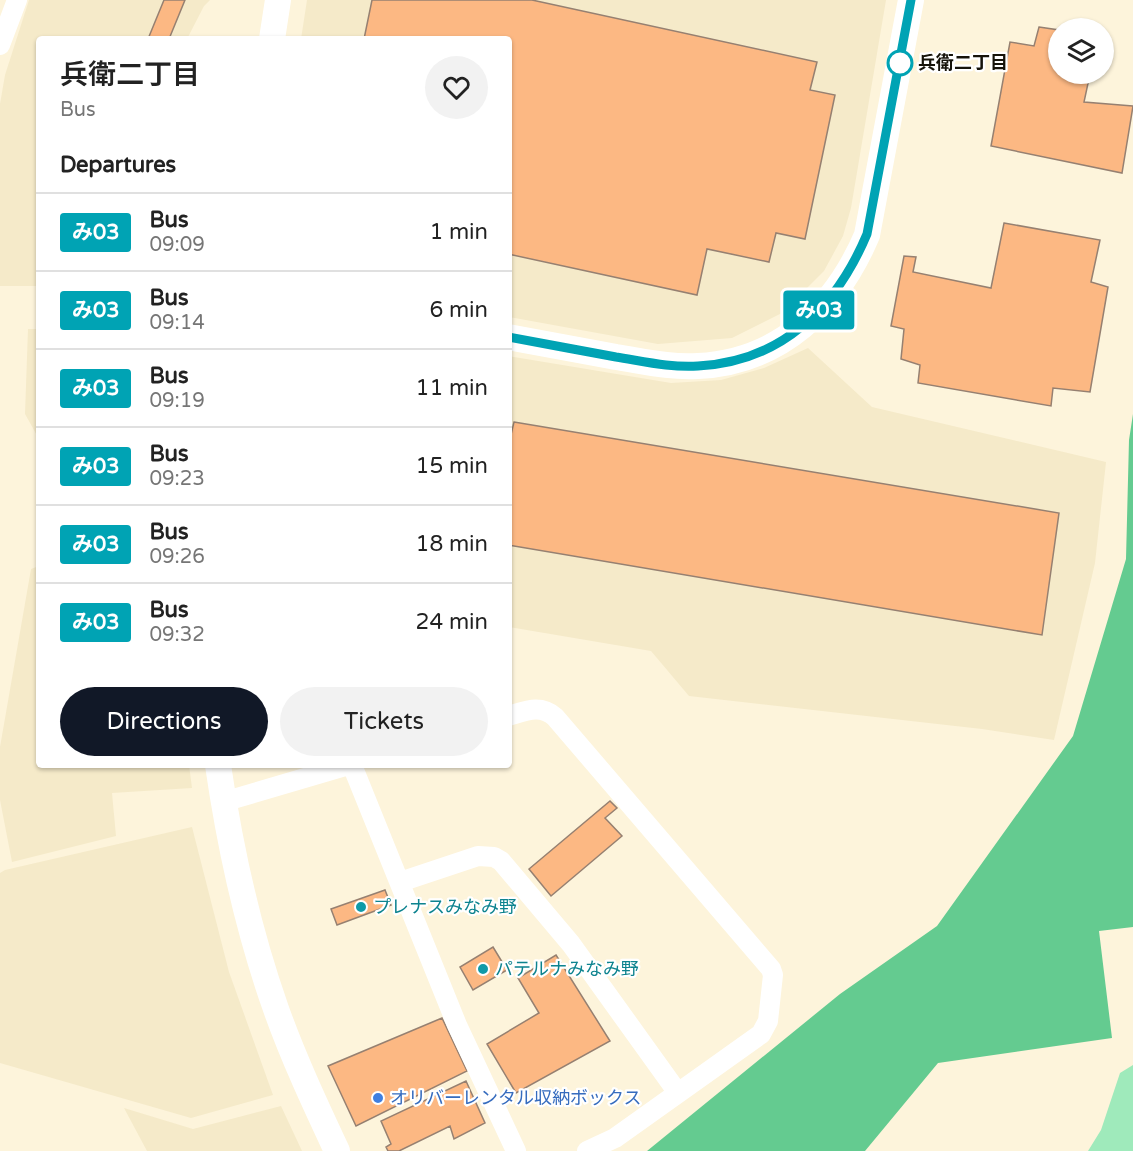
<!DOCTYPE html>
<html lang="en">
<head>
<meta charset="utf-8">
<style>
  :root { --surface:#fff; --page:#f2f2f2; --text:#222; --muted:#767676; --line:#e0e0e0; --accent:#111827 }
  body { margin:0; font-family:"Varela Round","Noto Sans JP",sans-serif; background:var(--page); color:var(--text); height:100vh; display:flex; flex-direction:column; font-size:22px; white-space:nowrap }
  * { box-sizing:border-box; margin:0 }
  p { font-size:20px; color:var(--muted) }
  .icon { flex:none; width:33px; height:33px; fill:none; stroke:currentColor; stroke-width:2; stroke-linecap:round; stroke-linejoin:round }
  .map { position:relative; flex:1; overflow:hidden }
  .details { position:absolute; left:36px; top:36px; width:476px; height:732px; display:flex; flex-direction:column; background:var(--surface); border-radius:6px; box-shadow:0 2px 4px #0004 }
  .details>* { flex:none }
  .badge { padding:0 12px; border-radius:4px; font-size:21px; line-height:39px }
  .fabs { position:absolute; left:1048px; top:18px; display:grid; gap:12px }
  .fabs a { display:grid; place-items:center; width:66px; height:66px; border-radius:50%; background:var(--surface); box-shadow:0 2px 4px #0004; font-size:30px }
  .map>.badge { position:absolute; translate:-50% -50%; box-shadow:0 0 0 3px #fff }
  h2 { padding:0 24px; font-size:22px; line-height:54px }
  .round { display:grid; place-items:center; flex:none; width:63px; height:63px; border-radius:32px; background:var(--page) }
  .head { display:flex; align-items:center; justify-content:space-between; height:102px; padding:0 24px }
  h1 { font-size:28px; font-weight:600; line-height:45px }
  .button { display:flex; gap:12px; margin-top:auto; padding:12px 24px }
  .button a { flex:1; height:69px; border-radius:36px; background:var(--accent); color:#fff; font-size:24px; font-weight:600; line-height:69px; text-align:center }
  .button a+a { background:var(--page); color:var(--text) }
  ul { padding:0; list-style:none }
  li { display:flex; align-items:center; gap:18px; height:78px; padding:0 24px; border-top:2px solid var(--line) }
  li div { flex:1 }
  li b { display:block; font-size:22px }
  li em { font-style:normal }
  li .badge { min-width:66px; font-weight:700; text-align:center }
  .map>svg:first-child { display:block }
</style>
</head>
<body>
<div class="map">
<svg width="1133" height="1151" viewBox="0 0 1133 1151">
  <rect width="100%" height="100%" fill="#fdf4db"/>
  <path fill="#f5eac9" d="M29 0H210L204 6 187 39H39V286H0V104L5 75Z
    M307 0H886L851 208 843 236 824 271 782 313 732 338 658 344 509 317 508 39H301Z
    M28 329H39V439L25 414Z
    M808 348 872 407 1106 462 1095 563 1054 740 982 729 689 696 651 651 509 627 508 356 671 383 721 380 764 368Z
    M39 566V765H189L192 788 112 793 116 836 12 862 0 800V747L31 569Z
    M192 827 229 972 273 1095 191 1118 0 1063V873L5 870Z
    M281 1106 302 1151H147L124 1108 193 1129Z"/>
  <path fill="#9feabb" d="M1133 1065V1151H1088L1101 1130 1120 1073Z"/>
  <path fill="#64cb90" d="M1133 414V927L1099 931 1112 1038 938 1063 865 1151H647L840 994 937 926 1073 736 1126 559 1129 440Z"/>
  <path fill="#fcb883" stroke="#968071" stroke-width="1.5" d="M164 0H185L169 39H148Z
    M372 0H532L817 62 810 90 835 95 805 239 776 233 769 262 707 249 697 295 508 254V39H364Z
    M1039 27 1059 30V74H1090L1084 102 1133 106 1122 173 991 146 1010 42 1034 46Z
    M1004 223 1100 240 1091 282 1108 287 1090 392 1053 388 1051 406 918 383 920 365 901 359 904 329 891 326 904 256 916 257 913 272 991 288Z
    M514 422 1059 513 1042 635 508 545V447Z
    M610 801 617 808 605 818 622 836 551 896 529 869Z
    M385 890 391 905 337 925 331 909Z
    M493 947 507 970 473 990 460 967Z
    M556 955 610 1041 516 1093 487 1044 539 1013 518 978Z
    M442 1018 467 1071 356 1126 328 1066Z
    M466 1081 485 1123 454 1139 450 1126 399 1151H388L386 1147 391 1144 381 1121Z"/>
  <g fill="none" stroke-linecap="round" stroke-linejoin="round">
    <path stroke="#fff" stroke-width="20" d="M0 45 17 0
      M508 716C526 711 540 704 555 717L771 969 773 975 768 1021 761 1034 615 1138 587 1151
      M352 765 457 1025 516 1151
      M223 802 349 765
      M400 882 478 856 494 857 501 861 571 944 678 1093"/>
    <path stroke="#fff" stroke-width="26" d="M272 39 278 0
      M508 337C544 344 580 350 616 357 642 361 671 368 698 366 780 362 836 308 867 235L911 0
      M218 765C230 848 248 930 276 1009 293 1057 315 1104 337 1151"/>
  </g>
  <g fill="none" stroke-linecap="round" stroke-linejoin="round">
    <g stroke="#fff" stroke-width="14">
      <path id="line" d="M508 337C544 344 580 350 616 357 642 361 671 368 698 366 781 362 836 308 867 234L911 0"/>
    </g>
    <use href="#line" stroke="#00a3b4" stroke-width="9"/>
  </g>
  <circle fill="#fff" stroke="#00a3b4" stroke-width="3" cx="900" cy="63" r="12"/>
  <g fill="#0f9aa8" stroke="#fff" stroke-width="2">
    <circle cx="361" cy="907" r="6"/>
    <circle cx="483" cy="969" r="6"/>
  </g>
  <circle fill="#3f7fe0" stroke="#fff" stroke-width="2" cx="378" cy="1098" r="6"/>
  <g text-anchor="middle" stroke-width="4.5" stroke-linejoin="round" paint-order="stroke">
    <g font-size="18" font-weight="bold" fill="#16130a" stroke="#fff" text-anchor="start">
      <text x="918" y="69">兵衛二丁目</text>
    </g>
    <g font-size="18" fill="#0d838f" stroke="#fff" text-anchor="start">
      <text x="373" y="913">プレナスみなみ野</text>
      <text x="495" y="975">パテルナみなみ野</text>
    </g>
    <g font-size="18" fill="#366cbe" stroke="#fff" text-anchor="start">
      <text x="390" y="1104">オリバーレンタル収納ボックス</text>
    </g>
  </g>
</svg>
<div class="fabs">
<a><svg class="icon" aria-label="layers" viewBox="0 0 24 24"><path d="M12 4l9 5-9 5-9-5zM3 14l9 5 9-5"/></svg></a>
</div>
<b class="badge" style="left:819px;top:310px;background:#00a3b4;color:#fff">み03</b>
<section class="details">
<div class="head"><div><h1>兵衛二丁目</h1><p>Bus</p></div><a class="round"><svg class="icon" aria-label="heart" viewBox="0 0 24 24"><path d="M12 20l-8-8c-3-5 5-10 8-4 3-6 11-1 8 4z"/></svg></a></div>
<h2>Departures</h2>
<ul>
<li><span class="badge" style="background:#00a3b4;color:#fff">み03</span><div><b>Bus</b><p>09:09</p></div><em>1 min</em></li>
<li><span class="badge" style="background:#00a3b4;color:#fff">み03</span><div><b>Bus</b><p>09:14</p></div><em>6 min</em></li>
<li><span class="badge" style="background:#00a3b4;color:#fff">み03</span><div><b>Bus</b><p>09:19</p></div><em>11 min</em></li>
<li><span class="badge" style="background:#00a3b4;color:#fff">み03</span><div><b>Bus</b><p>09:23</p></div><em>15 min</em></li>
<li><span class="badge" style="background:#00a3b4;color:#fff">み03</span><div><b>Bus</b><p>09:26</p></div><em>18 min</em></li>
<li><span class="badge" style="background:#00a3b4;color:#fff">み03</span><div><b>Bus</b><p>09:32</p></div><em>24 min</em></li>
</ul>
<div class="button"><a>Directions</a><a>Tickets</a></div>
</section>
</div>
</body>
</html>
